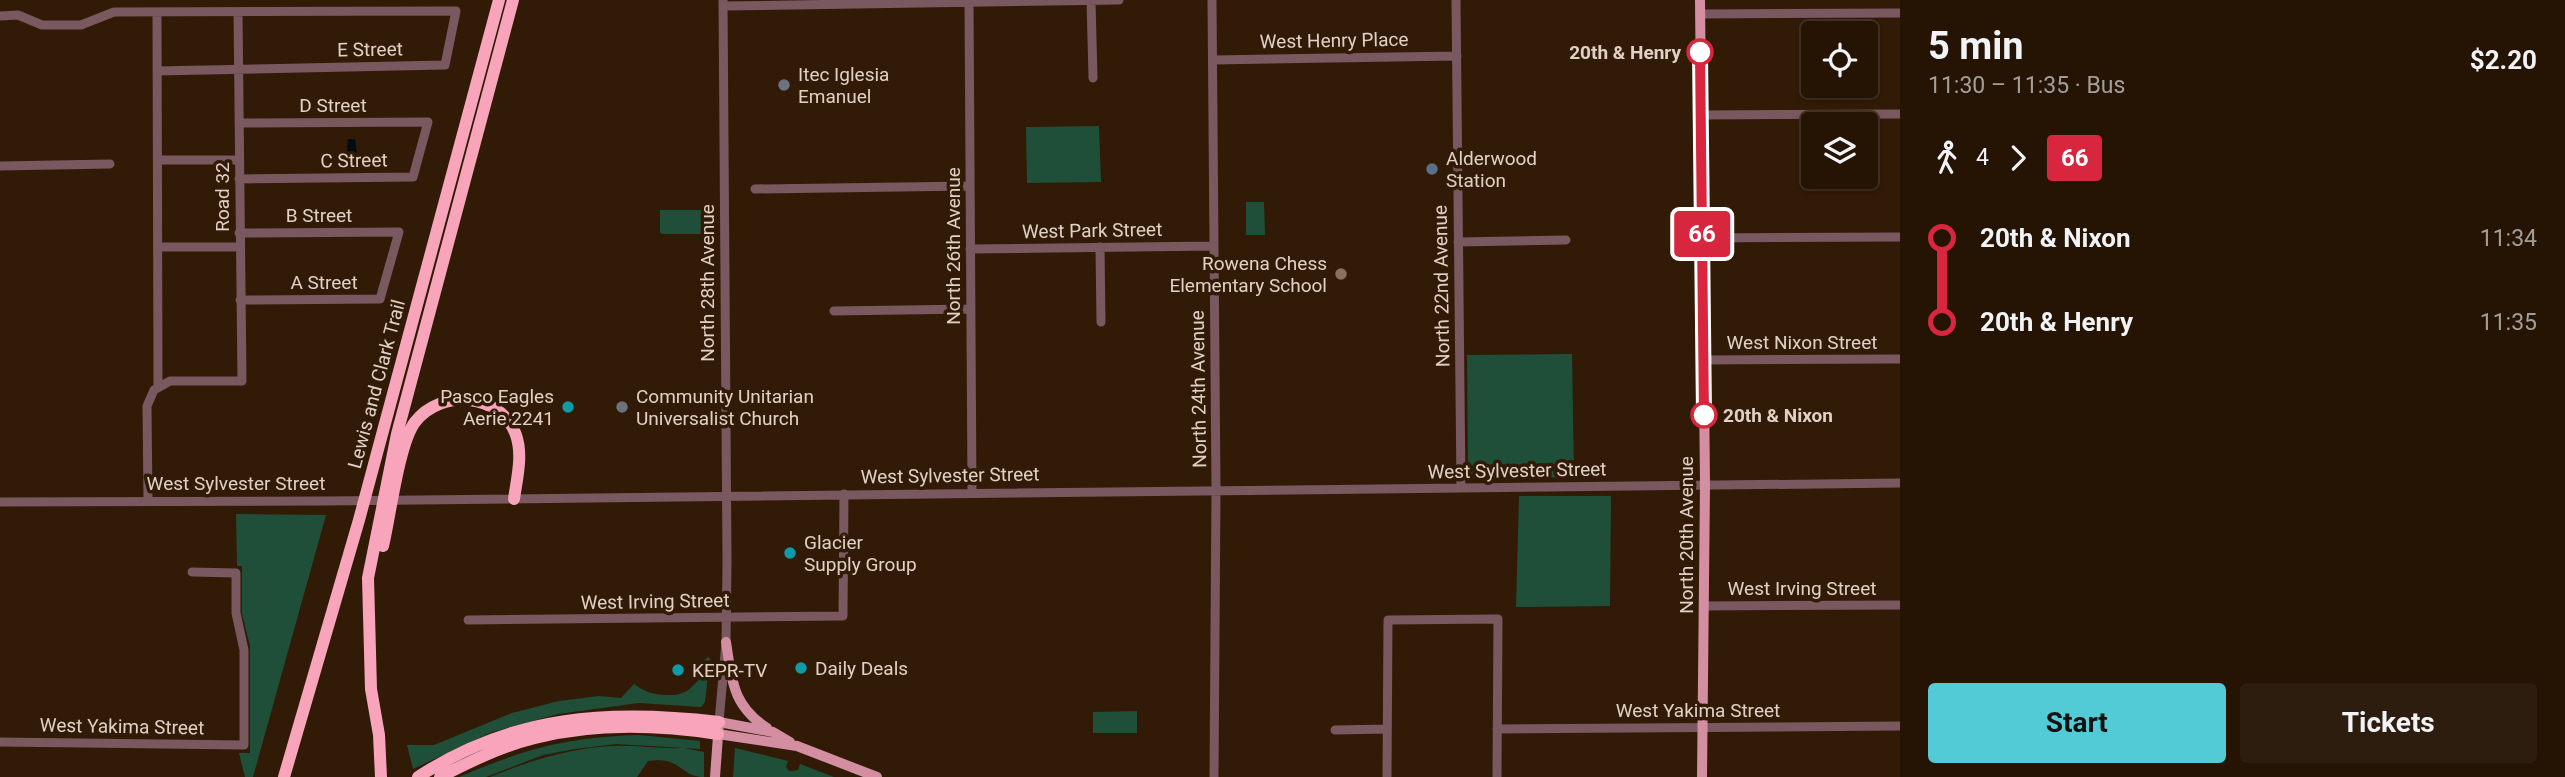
<!DOCTYPE html>
<html lang="en">
<head>
<meta charset="utf-8">
<style>
  :root { --surface:#251404; --page:#2d1d0e; --text:#f1f3f6; --muted:#a39e9a; --line:#423326; --accent:#52cbd7 }
  body { margin:0; font-family:Roboto,sans-serif; background:var(--page); color:var(--text); height:100vh; display:flex; flex-direction:column; font-size:26px; white-space:nowrap }
  * { box-sizing:border-box; margin:0 }
  p { font-size:23px; color:var(--muted) }
  .icon { flex:none; width:38px; height:38px; fill:none; stroke:currentColor; stroke-width:2; stroke-linecap:round; stroke-linejoin:round }
  .map { position:relative; flex:1; overflow:hidden }
  .details { display:flex; flex-direction:column; background:var(--surface); width:665px }
  .details>* { flex:none }
  .badge { padding:0 14px; border-radius:5px; font-size:24px; line-height:46px }
  .tools { position:absolute; left:1801px; top:21px; display:grid; gap:14px }
  .tools a { display:grid; place-items:center; width:77px; height:77px; border-radius:7px; background:var(--surface); box-shadow:0 2px 5px #0004,0 0 0 2px var(--line); font-size:35px }
  .map>.badge { position:absolute; translate:-50% -50%; box-shadow:0 0 0 4px #fff }
  .legs { display:flex; align-items:center; gap:10px; height:77px; padding:0 28px; font-size:23px }
  .legs p { margin-inline-start:auto }
  .head { display:flex; align-items:center; justify-content:space-between; height:119px; padding:0 28px }
  h1 { font-size:38px; font-weight:700; line-height:52px }
  .primary-button { display:flex; gap:14px; margin-top:auto; padding:14px 28px }
  .primary-button a { flex:1; height:80px; border-radius:7px; background:var(--accent); color:#111; font-size:28px; font-weight:700; line-height:80px; text-align:center }
  .primary-button a+a { background:var(--page); color:var(--text) }
  ul { padding:0 28px; list-style:none }
  li { display:flex; align-items:center; gap:24px; height:84px; font-size:26px }
  li i { display:grid; place-items:center; width:10px; height:100%; margin:0 9px; background:currentColor }
  li i::after { content:''; width:18px; height:18px; margin:-9px; border:5px solid; border-radius:50%; background:var(--surface) }
  li p { margin-inline-start:auto }
  li:first-child i { background:linear-gradient(#0000 50%,currentColor 0) }
  li:last-child i { background:linear-gradient(currentColor 50%,#0000 0) }
  main { display:flex; flex:1; min-height:0 }
  .map>svg:first-child { display:block }
</style>
</head>
<body>
<main>
<div class="map">
<svg width="1900" height="777" viewBox="0 0 1900 777">
  <rect width="100%" height="100%" fill="#311a06"/>
  <path fill="#1f4f39" d="M1099 126 1101 182 1027 183 1026 127Z
    M1246 202H1264L1265 235H1246Z
    M660 210H710V229L704 234H662L660 232Z
    M1572 354 1574 477 1474 479 1468 472 1467 355Z
    M1519 496H1611L1610 606 1516 607Z
    M236 514 326 515 253 777H245L239 753H250V646L242 614V566H237Z
    M708 657 710 659 705 702 701 707 639 703 558 714 492 732 413 769 407 745H434L512 713 559 701 599 696 621 698 634 684C645 692 652 694 665 695 689 696 691 687 707 671L701 663Z
    M1137 711V733H1093V712Z
    M639 735 700 741V749L684 748 704 752V777C679 777 683 756 648 761L637 777H490C529 761 570 748 612 746 636 745 661 749 684 748L616 744 575 749 543 755 486 777H459C524 749 567 737 639 735Z
    M735 748 788 761 786 767 789 771 798 770 800 764 834 777H733Z"/>
  <path fill="#030c11" d="M348 139H355L358 161 346 162Z"/>
  <g fill="none" stroke-linecap="round" stroke-linejoin="round">
    <path stroke="#795860" stroke-width="9" d="M969 0 972 492
      M1091 0 1093 78
      M1212 0 1216 490 1214 777
      M1456 0 1461 488
      M723 6 1119 0
      M157 12 158 386
      M1700 14 1900 13
      M0 16 18 15 42 25H81L114 12 456 11 445 65 157 71
      M1213 60 1457 56
      M1701 115 1900 114
      M239 123 428 122 413 177 239 179
      M158 160H239
      M0 166 110 164
      M755 189 970 186
      M239 233 399 232 380 299 240 300
      M1702 238 1900 237
      M1458 242 1566 240
      M158 247H239
      M1100 247 1101 322
      M970 249 1214 246
      M834 311 971 309
      M1704 360 1900 359
      M148 501 147 406 154 390 170 381H242L238 12
      M0 502 326 501 1900 483
      M1704 606 1900 605
      M468 620 843 616 844 494
      M719 722 726 642 727 561 723 0
      M1497 729 1900 726
      M1335 730 1387 729
      M0 742 244 745V650L236 613V573L192 572
      M1387 777 1388 620 1498 619 1497 777"/>
    <path stroke="#d48ea1" stroke-width="10" d="M1700 0 1705 484 1702 777
      M726 642C732 680 732 705 767 728
      M718 734 797 746 877 777
      M715 777 719 722 773 732 790 742"/>
    <path stroke="#f8a4bb" stroke-width="12" d="M383 546C390 517 399 443 415 422 441 388 501 393 516 435 523 455 517 478 514 499
      M284 777 359 520 499 0
      M381 777 379 735 371 689 368 578 397 434 513 0
      M418 777C513 715 609 709 719 722
      M440 777C471 761 502 746 535 738 593 723 659 725 718 734"/>
  </g>
  <g fill="none" stroke-linecap="round" stroke-linejoin="round">
    <g stroke="#fff" stroke-width="16">
      <path id="line-1" d="M1700 52 1704 415"/>
    </g>
    <use href="#line-1" stroke="#d7263d" stroke-width="10"/>
  </g>
  <g fill="#fff" stroke="#d7263d" stroke-width="3.5">
    <circle cx="1700" cy="52" r="12"/>
    <circle cx="1704" cy="415" r="12"/>
  </g>
  <g fill="#6b7280" stroke="#311a06" stroke-width="2.5">
    <circle cx="784" cy="85" r="7"/>
    <circle cx="622" cy="407" r="7"/>
  </g>
  <circle fill="#5c6f8a" stroke="#311a06" stroke-width="2.5" cx="1432" cy="169" r="7"/>
  <circle fill="#8d6e63" stroke="#311a06" stroke-width="2.5" cx="1341" cy="274" r="7"/>
  <g fill="#0f9aa8" stroke="#311a06" stroke-width="2.5">
    <circle cx="568" cy="407" r="7"/>
    <circle cx="790" cy="553" r="7"/>
    <circle cx="801" cy="668" r="7"/>
    <circle cx="678" cy="670" r="7"/>
  </g>
  <g text-anchor="middle" stroke-width="7" stroke-linejoin="round" paint-order="stroke">
    <g font-size="19" fill="#e0d0c5" stroke="#311a06">
      <text transform="translate(1334 40) rotate(-1)" y="7">West Henry Place</text>
      <text transform="translate(370 49) rotate(-1)" y="7">E Street</text>
      <text x="333" y="112">D Street</text>
      <text transform="translate(354 160) rotate(-1)" y="7">C Street</text>
      <text transform="translate(222 197) rotate(-90)" y="7">Road 32</text>
      <text x="319" y="222">B Street</text>
      <text transform="translate(1092 230) rotate(-1)" y="7">West Park Street</text>
      <text transform="translate(953 246) rotate(-90)" y="7">North 26th Avenue</text>
      <text x="324" y="289">A Street</text>
      <text transform="translate(707 283) rotate(-90)" y="7">North 28th Avenue</text>
      <text transform="translate(1441 286) rotate(-91)" y="7">North 22nd Avenue</text>
      <text x="1802" y="349">West Nixon Street</text>
      <text transform="translate(376 384) rotate(-75)" y="7">Lewis and Clark Trail</text>
      <text transform="translate(1198 389) rotate(-91)" y="7">North 24th Avenue</text>
      <text transform="translate(1517 470) rotate(-1)" y="7">West Sylvester Street</text>
      <text transform="translate(950 475) rotate(-1)" y="7">West Sylvester Street</text>
      <text x="236" y="490">West Sylvester Street</text>
      <text transform="translate(1686 535) rotate(-90)" y="7">North 20th Avenue</text>
      <text x="1802" y="595">West Irving Street</text>
      <text transform="translate(655 601) rotate(-1)" y="7">West Irving Street</text>
      <text x="1698" y="717">West Yakima Street</text>
      <text transform="translate(122 726) rotate(1)" y="7">West Yakima Street</text>
    </g>
    <g font-size="19" font-weight="bold" fill="#e0d0c5" stroke="#311a06" text-anchor="end">
      <text x="1681" y="59">20th &amp; Henry</text>
      <text x="1723" y="422" text-anchor="start">20th &amp; Nixon</text>
    </g>
    <g font-size="19" fill="#e0d0c5" stroke="#311a06" text-anchor="start">
      <text x="798" y="81">Itec Iglesia<tspan x="798" dy="22">Emanuel</tspan></text>
      <text x="1446" y="165">Alderwood<tspan x="1446" dy="22">Station</tspan></text>
      <text x="1327" y="270" text-anchor="end">Rowena Chess<tspan x="1327" dy="22">Elementary School</tspan></text>
      <text x="554" y="403" text-anchor="end">Pasco Eagles<tspan x="554" dy="22">Aerie 2241</tspan></text>
      <text x="636" y="403">Community Unitarian<tspan x="636" dy="22">Universalist Church</tspan></text>
      <text x="804" y="549">Glacier<tspan x="804" dy="22">Supply Group</tspan></text>
      <text x="815" y="675">Daily Deals</text>
      <text x="692" y="677">KEPR-TV</text>
    </g>
  </g>
</svg>
<div class="tools">
<a><svg class="icon" aria-label="locate" viewBox="0 0 24 24"><circle cx="12" cy="12" r="6"/><path d="M12 2v4M12 18v4M2 12h4M18 12h4"/></svg></a>
<a><svg class="icon" aria-label="layers" viewBox="0 0 24 24"><path d="M12 4l9 5-9 5-9-5zM3 14l9 5 9-5"/></svg></a>
</div>
<b class="badge" style="left:1702px;top:234px;background:#d7263d;color:#fff">66</b>
</div>
<section class="details">
<div class="head"><div><h1>5 min</h1><p>11:30 – 11:35 · Bus</p></div><b>$2.20</b></div>
<div class="legs"><svg class="icon" aria-label="walk" viewBox="0 0 24 24"><circle cx="13" cy="4" r="2"/><path d="M13 8l-2 6 4 7M11 14l-3 7M7 12l3-4h3l4 4"/></svg>4<svg class="icon" aria-label="forward" viewBox="0 0 24 24"><path d="M9 5l7 7-7 7"/></svg><b class="badge" style="background:#d7263d;color:#fff">66</b></div>
<ul>
<li><i style="color:#d7263d"></i><b>20th &amp; Nixon</b><p>11:34</p></li>
<li><i style="color:#d7263d"></i><b>20th &amp; Henry</b><p>11:35</p></li>
</ul>
<div class="primary-button"><a>Start</a><a>Tickets</a></div>
</section>
</main>
</body>
</html>
